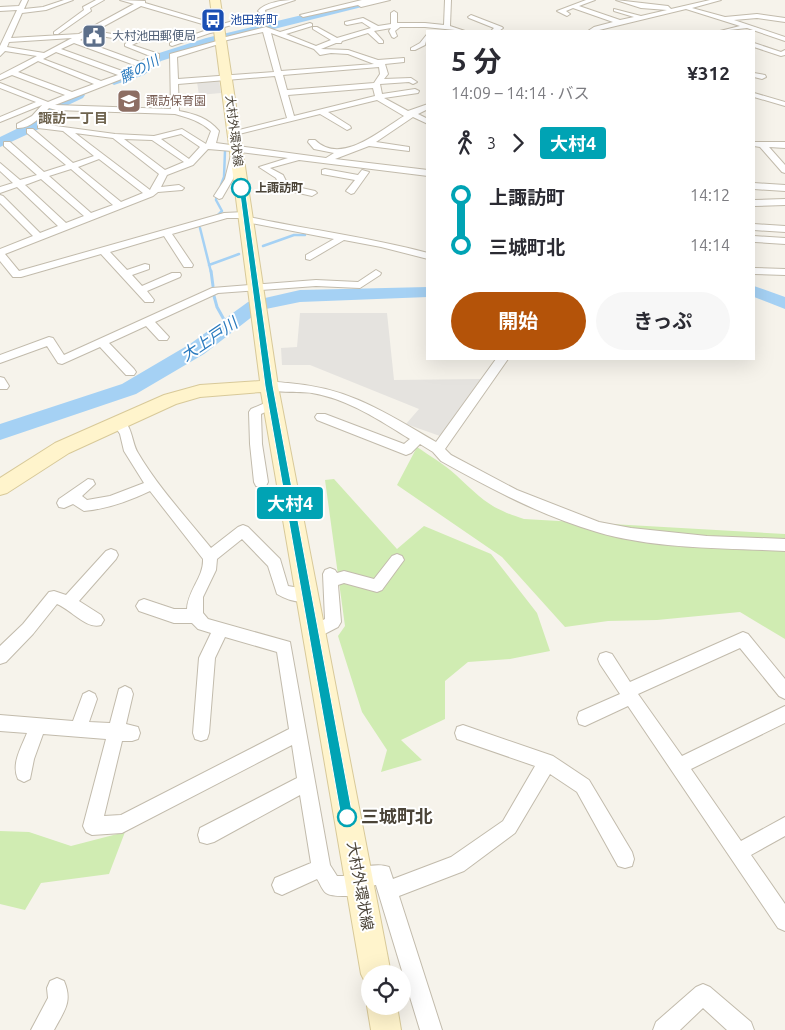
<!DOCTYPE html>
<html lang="ja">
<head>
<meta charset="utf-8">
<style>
  :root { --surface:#fff; --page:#f7f7f7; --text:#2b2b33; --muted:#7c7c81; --accent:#b45309 }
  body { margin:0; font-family:Ubuntu,"Noto Sans JP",sans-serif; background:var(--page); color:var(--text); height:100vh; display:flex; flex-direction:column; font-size:19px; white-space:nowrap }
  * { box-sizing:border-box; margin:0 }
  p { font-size:16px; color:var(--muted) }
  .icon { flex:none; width:28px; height:28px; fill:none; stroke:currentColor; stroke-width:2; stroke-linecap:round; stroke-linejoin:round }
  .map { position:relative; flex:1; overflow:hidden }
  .details { position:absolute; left:426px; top:30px; width:329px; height:330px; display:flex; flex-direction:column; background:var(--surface); border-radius:0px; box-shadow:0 5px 20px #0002 }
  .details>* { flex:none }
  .badge { padding:0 10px; border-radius:4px; font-size:18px; line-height:32px }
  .fabs { position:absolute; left:361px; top:965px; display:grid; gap:10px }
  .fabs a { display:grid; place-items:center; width:50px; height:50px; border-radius:50%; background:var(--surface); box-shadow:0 5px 20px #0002; font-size:25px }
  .map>.badge { position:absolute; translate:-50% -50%; box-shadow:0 0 0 2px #fff }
  .legs { display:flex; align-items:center; gap:8px; height:55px; padding:0 25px; font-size:16px }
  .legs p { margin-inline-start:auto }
  .summary { display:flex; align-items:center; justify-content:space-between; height:85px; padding:0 25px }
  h1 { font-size:28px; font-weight:700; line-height:38px }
  .button { display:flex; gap:10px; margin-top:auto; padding:10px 25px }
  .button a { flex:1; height:58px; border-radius:30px; background:var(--accent); color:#fff; font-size:20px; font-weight:700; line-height:58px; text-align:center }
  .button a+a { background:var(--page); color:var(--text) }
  ul { padding:0 25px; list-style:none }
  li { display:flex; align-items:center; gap:18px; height:50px; font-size:19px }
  li i { display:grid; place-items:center; width:8px; height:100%; margin:0 6px; background:currentColor }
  li i::after { content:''; width:12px; height:12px; margin:-6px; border:4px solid; border-radius:50%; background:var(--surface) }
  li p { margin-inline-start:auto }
  li:first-child i { background:linear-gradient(#0000 50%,currentColor 0) }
  li:last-child i { background:linear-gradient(currentColor 50%,#0000 0) }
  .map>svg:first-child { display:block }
</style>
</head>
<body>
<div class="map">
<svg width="785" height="1030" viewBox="0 0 785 1030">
  <rect width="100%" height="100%" fill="#f6f3eb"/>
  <path fill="#d0ecb2" d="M417 447C430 456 444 464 456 475 482 499 489 508 524 519L785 534V639L740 612 657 620 608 621 565 627 502 557 397 485Z
    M334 479 397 549 424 526 491 554 537 613 550 651 510 659 468 662 445 681V719L401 740 422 760 381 772 387 750 362 712 338 636 345 626 325 480Z
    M0 831 29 832 71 846 125 832 109 874 41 883 25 910 0 904Z"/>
  <path fill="#e5e3df" d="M219 80 221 93 199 95 197 82Z
    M300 313H387L394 380 481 379 440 436 406 424 419 409 310 365H282L281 348 297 347Z"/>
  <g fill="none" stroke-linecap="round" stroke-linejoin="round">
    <path stroke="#a5d1f4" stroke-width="2.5" d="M221 185 224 177 225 151
      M217 193 216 200 222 211 217 216
      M200 228 211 272
      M263 246 294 235H305
      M209 265 239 254"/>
    <path stroke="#a5d1f4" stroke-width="3" d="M211 271 213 286
      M214 296 217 307 227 325"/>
    <path fill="#a5d1f4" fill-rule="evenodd" d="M365 0H383L382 2 214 44 161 61 144 75 114 85 108 81 109 78 136 69 153 55 206 38Z
      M78 91 83 92 85 95 83 98 51 113 39 129 0 147V137L29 123 41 107Z
      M754 286 785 297V309L754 297Z
      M428 287V297L300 302 261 310 204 354 136 394 0 440V424L122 384 190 344 248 302 300 290Z"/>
    <g stroke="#c2bbac" stroke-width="2">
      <path id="street" d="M22 0H28L24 9 43 7 64 0H73L46 10 22 13 11 38 79 34 134 4 120 0 145 1V3L219 25 260 13 258 11C265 2 284 0 295 0L265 10 266 15 221 28V31L210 33 172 46 170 45V43L207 30 216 28 141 6 95 31 140 39V41L132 45 159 54V58L144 66 142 71 55 105 171 109 170 54 217 41 218 39 266 27 280 32 310 23 312 24V26L286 34 316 46 331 40 313 29V27H317L337 38 371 28 362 22 347 25 345 24V22L363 18 378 26 391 24V13L394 11 397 13V23H425L444 25 445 0H451L450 26 465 31 425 27H400L395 31 397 36 394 38 392 37 389 31 391 28 374 31 383 41V43H379L368 33 342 41 341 43H336L321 49 348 50 378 60 404 58V62L385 64 388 74 384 79 411 78 417 82 413 84 409 82 380 84 382 94 415 89 419 91 418 93 384 98 408 111 428 104V109L418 114 428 119V124L413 117 376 142 409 147V151L369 146 335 159 428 170V176L299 160 270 168 283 175 288 185 315 191 317 193 312 196 281 189 276 178 259 167 288 158 240 152 233 179 222 198 219 199 214 196 225 179 232 151 208 149 193 165 167 175 161 187 179 185 184 188 182 190 158 192 153 196 5 254 19 271 224 213 245 212 248 213 249 217C309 230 368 237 428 253V259L381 247 344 240 310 260 306 259V255L334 239 246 222 243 221 242 218H227L172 234 193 265 192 267H184L164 236 110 252 127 270 145 264 149 265V269L132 275 142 286 172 273H180L181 275 180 277 147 291 154 300 153 302H145L101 254 21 277H13L0 261V249L33 236 0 203V195L3 196 40 233 58 226 17 187 0 193V187L13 183 0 171V163L20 180 37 175 4 146V142H10L44 172 66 165 27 133V129H33L73 163 94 156 63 131 38 128V124H41L115 134 154 136 182 129 206 144 211 131C200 121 189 118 175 114L56 110 49 108C41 117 30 129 17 128V124L32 116 42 105 0 122V117L36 102 0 88V83L48 102 65 95 12 75 0 80V75L37 56 5 51 0 56V46L17 10 0 11V7L19 6ZM263 32 274 72 178 79 177 57 222 43 223 41ZM271 33 314 49 320 55 331 53 348 54 374 64 281 71ZM90 34 129 41 125 44V46L150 56 140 62 80 40ZM72 38 44 53 7 47 9 42ZM74 43 137 66 125 72 61 49ZM56 52 118 75 101 81 43 59ZM38 61 94 84 72 92 18 72ZM379 67 380 74 374 83 287 90 283 75ZM275 76 287 118 231 132V136L320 114 347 130 351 128 350 126 328 112 377 100 404 116C381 130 341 166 315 140H309L308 142 314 149 334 153 326 158 216 143 219 131C208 118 195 114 179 111L178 84ZM373 88 375 96 294 116 288 95ZM75 133 113 138 159 174 151 188 150 190ZM181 134 200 147 189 159 161 139ZM124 139 152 140 184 162 165 170ZM99 159 143 193 121 202 78 167ZM71 169 113 205 91 213 49 176ZM41 179 84 216 66 223 25 185Z
        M96 0H104L90 8 91 11 58 34H54V32L84 10 83 7Z
        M362 0H390L361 7 358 5 303 17 300 15Z
        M586 0H595L579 6 620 20 634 17 614 11V9L641 16 667 10 641 8 616 0 668 6 671 9 710 0H721L692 8 725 17 757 14 785 18V22L757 18 734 20 785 37V41L747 28 720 31 740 26 686 9 595 31H588L594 27 613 22 573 8 566 11 570 14 567 16 557 11Z
        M471 15 502 27 503 28 499 31H491L494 28 469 18 468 17Z
        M428 33 425 45 415 50H411V48L420 43Z
        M754 43 781 52 785 50V55L781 56 754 47Z
        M754 73 765 75 766 77 762 79 754 77Z
        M754 93 785 102V106L754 97Z
        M754 142H785V148L769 147 785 165V173L782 172 760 147 754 146Z
        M325 169 358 175 362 170 369 172 354 193 351 194 346 191 355 180 322 174V170Z
        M754 183 785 185V191L754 189Z
        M785 199V205L754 206V200Z
        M754 224 785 226V232L754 230Z
        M754 236 785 238V244L755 242Z
        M754 268 785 269V275L754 274Z
        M376 270 381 273 380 275 360 288 316 286 218 293 155 322 169 337 167 340H159L146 326 109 343 134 369 136 372 134 375H126L100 347 62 364 58 363 47 346 0 363V355L49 337 53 338 64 355 212 288 316 280 358 282Z
        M496 359H508L445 449 451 455 517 490 599 522 631 528 707 536 785 539V551C726 548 653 549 597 532 542 516 491 489 441 461L433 452 420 444 411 453 406 455 317 420 315 417 317 414H325L404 444 410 439C379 420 348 399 312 393 301 391 269 394 263 386 268 379 280 383 288 383 350 388 384 412 436 442Z
        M0 377 4 378 9 386 7 389H0Z
        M272 400 278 404 276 407 261 414 262 444 268 482 266 486H256L254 482 250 444 249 412 251 409Z
        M118 418C133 422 131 442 138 453 158 487 186 517 211 548L238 527 243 525 248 527 280 559 288 586 311 590 313 595 311 600C300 604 287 600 277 594L268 566 242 539 217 559 216 570 203 597V613L208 619 290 642 330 865 337 876H349L351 871C362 867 378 863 389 867L393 879 451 857 503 821 535 766 457 739 455 733 457 727 463 725 553 756 589 780 632 852 634 859 632 866 625 868 618 866 577 792 550 774 515 833 464 871 399 896 442 1030H420L376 885 369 886 367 893C359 896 333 898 326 893 322 890 320 883 317 879L282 895 275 892 272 885 275 878 311 863 300 795 214 842 207 844 200 842 198 835 200 828 297 778 292 745 122 833 92 835 86 832 83 826 106 739 43 734 34 759 30 779 24 782 18 779C11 764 21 748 27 733L0 731V715L73 721 83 694 89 691 95 694 97 699 89 722 110 723 119 689 125 686 131 689 133 694 126 724 138 727 140 733 138 739 132 741H122L104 816 121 815 289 729 277 652 225 637 215 658 209 733 207 739 201 741 195 739 193 733 199 658 211 633 198 629 192 623H174L139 611 136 606 139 601 144 599 174 609H187C188 590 204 577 203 559L150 491C129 501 107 509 84 511L73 504 64 508 59 507 57 503 59 499 88 479 93 480 95 484 82 496 87 500 110 496 144 483 124 451 120 434 112 422Z
        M111 549 116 551 118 555 116 559 79 601 101 615 104 620 101 625C87 630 70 609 57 604L33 634 6 662 0 664V646L23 624 49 592 54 591 66 595 106 551Z
        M397 554 402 556 404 560 382 590 377 592 344 583 338 585 341 622 338 627 313 640 308 638 305 633 308 628 325 619 323 574 325 570 330 568 335 570 337 573 344 571 374 579 392 556Z
        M743 632 748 634 785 679V699L779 696 740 648 638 694 682 756 785 706V723L691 769 741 841 785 817V836L751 855 785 904V931L778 928 628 706 585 726 579 724 577 718 579 712 620 694 600 664 598 659 600 654 606 652 612 654 630 682Z
        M57 978 64 981C73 1002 64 1011 54 1030H31L48 998 47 988 50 981Z
        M703 984 710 987 751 1022 754 1030H727L703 1008 680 1030H653L656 1022 696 987Z"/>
    </g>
    <g stroke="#d8c999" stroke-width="2">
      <path id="secondary" d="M210 0H220L278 386 391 974H370V986L366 984 361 974 261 392 200 397 176 404 69 453 7 493 0 495V478L55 443 164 395 200 385 260 381Z
        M370 998V1006H397L401 1030H371L367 1006Z"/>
    </g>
    <use href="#street" fill="#fff" fill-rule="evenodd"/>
    <use href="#secondary" fill="#fff4cc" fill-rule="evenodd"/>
  </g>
  <path fill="#00a3b4" stroke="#fff" d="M239 186 245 188 273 386 353 817 352 822 347 824 343 822 341 817 265 386Z"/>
  <defs>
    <g id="bus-square" transform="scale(1.25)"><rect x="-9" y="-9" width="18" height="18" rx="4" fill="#1a4fb4" stroke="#fff"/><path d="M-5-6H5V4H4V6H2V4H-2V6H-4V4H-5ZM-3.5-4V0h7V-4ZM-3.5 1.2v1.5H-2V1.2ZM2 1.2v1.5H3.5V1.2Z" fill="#fff"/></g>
    <g id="civic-square" transform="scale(1.25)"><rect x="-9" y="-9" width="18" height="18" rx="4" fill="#5c6f8a" stroke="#fff"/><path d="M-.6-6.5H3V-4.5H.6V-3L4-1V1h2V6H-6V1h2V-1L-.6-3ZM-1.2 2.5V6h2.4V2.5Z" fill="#fff"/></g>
    <g id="school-square" transform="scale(1.25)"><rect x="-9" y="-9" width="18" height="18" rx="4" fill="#8d6e63" stroke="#fff"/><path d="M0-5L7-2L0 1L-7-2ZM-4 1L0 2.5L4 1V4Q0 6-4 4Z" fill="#fff"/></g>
  </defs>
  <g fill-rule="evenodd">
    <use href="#bus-square" x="213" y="20"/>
    <use href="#civic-square" x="94" y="36"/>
    <use href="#school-square" x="129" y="101"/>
  </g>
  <g fill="#fff" stroke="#00a3b4" stroke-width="2.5">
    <circle cx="241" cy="188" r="9"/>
    <circle cx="347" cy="817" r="9"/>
  </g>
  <g text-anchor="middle" stroke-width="4" stroke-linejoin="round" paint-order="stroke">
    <g font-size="12" fill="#164399" stroke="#fff" text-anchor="start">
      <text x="230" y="24">池田新町</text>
    </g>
    <g font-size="12" fill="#4e5e75" stroke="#fff" text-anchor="start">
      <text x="112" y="40">大村池田郵便局</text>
    </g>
    <g font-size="12" fill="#785e54" stroke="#fff" text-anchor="start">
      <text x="146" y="105">諏訪保育園</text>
    </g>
    <g font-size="12" fill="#4b4438" stroke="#fff">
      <text transform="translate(234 131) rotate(83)" y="4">大村外環状線</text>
    </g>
    <g font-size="12" font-weight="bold" fill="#4b4438" stroke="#fff" text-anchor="start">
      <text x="255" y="192">上諏訪町</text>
    </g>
    <g font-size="14" font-style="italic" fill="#2a7abe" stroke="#fff">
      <text transform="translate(139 69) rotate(-28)" y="5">藤の川</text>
    </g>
    <g font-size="14" font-weight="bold" fill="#6e634e" stroke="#fff">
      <text x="73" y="123">諏訪一丁目</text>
    </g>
    <g font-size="15" fill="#4b4438" stroke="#fff">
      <text transform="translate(360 886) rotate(80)" y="5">大村外環状線</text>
    </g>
    <g font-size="16" font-style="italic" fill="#2a7abe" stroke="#fff">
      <text transform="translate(209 339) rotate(-34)" y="6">大上戸川</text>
    </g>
    <g font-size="18" font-weight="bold" fill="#4b4438" stroke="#fff" text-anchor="start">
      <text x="361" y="823">三城町北</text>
    </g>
  </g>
</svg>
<div class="fabs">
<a><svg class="icon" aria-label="locate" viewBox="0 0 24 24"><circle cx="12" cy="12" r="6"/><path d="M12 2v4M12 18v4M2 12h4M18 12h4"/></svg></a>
</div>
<b class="badge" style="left:290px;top:503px;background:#00a3b4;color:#fff">大村4</b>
<section class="details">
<div class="summary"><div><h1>5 分</h1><p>14:09 – 14:14 · バス</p></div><b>¥312</b></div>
<div class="legs"><svg class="icon" aria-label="walk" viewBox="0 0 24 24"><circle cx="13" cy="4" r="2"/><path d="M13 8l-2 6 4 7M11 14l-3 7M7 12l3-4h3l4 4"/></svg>3<svg class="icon" aria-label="forward" viewBox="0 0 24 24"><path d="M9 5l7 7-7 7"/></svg><b class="badge" style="background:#00a3b4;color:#fff">大村4</b></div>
<ul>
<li><i style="color:#00a3b4"></i><b>上諏訪町</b><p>14:12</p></li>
<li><i style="color:#00a3b4"></i><b>三城町北</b><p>14:14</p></li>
</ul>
<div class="button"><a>開始</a><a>きっぷ</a></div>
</section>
</div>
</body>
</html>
